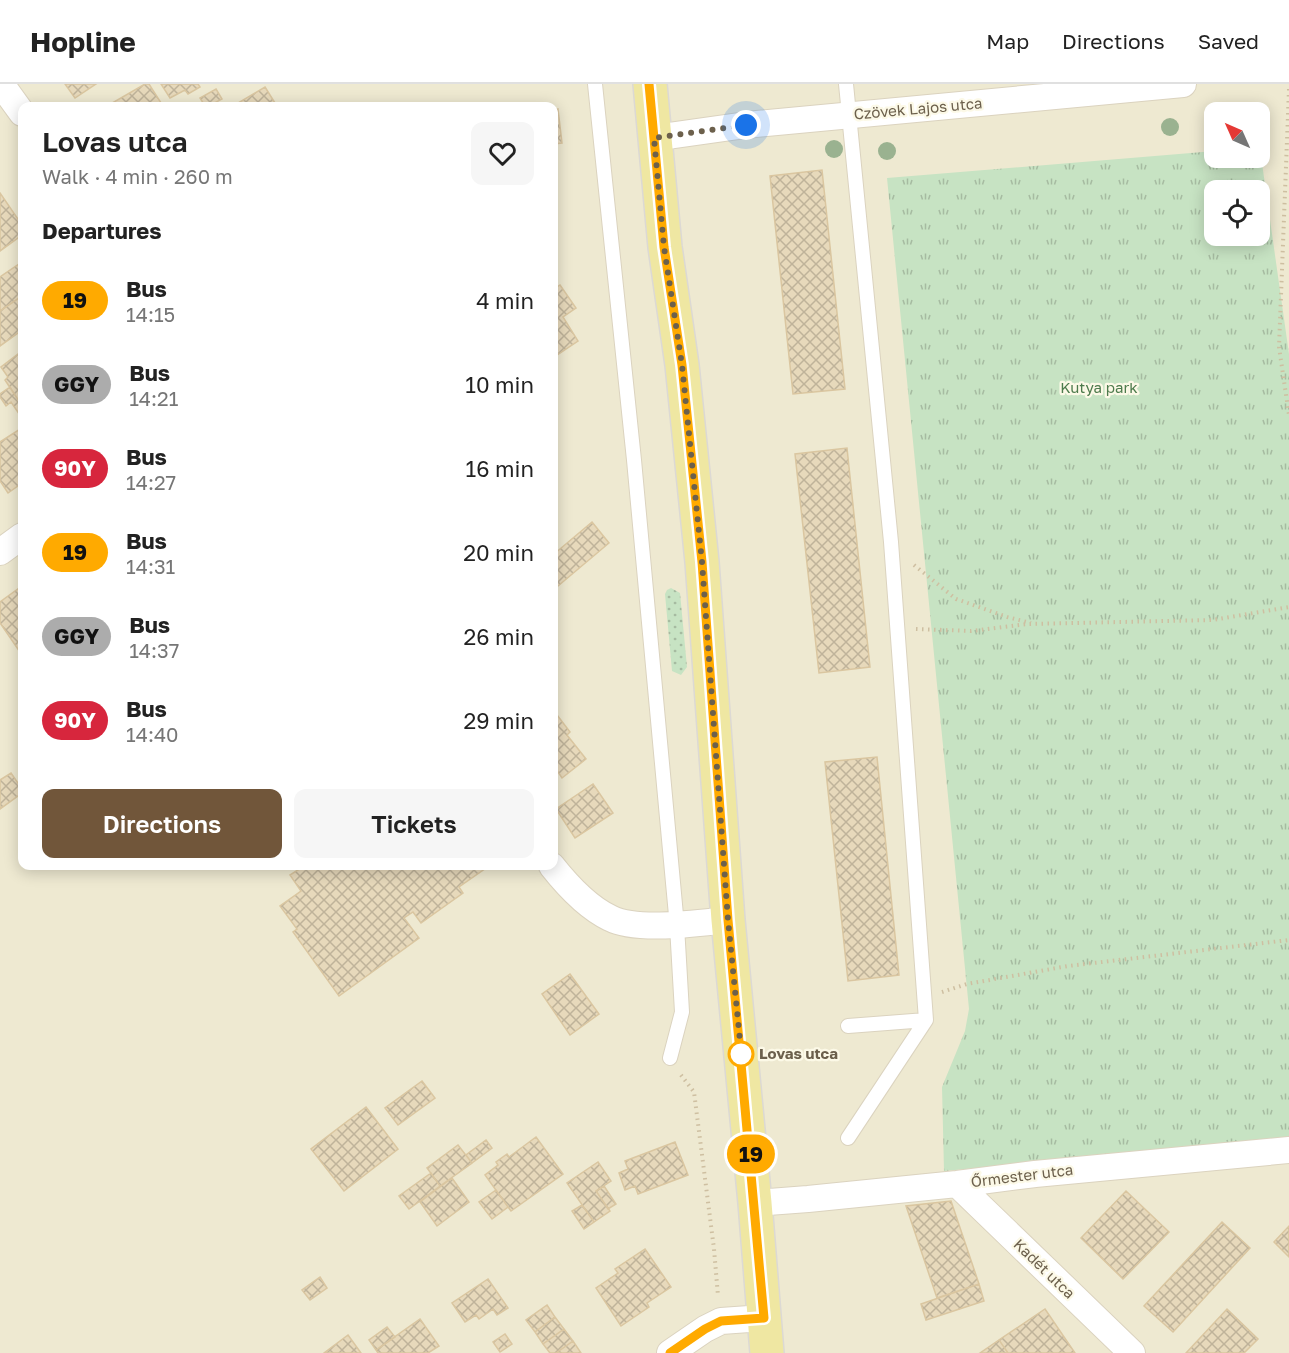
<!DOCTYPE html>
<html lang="en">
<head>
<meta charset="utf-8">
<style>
  :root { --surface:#fff; --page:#f6f6f6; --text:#222; --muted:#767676; --line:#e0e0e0; --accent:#71563a }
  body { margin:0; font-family:"Golos Text",sans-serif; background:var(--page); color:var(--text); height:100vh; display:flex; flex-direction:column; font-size:22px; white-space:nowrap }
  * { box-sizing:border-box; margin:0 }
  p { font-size:20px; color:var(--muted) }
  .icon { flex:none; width:33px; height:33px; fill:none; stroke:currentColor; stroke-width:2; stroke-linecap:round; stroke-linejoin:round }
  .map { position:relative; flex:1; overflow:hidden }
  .sheet { position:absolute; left:18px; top:18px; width:540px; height:768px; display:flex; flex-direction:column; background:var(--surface); border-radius:12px; box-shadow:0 3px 15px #0003 }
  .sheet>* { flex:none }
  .badge { padding:0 12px; border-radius:20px; font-size:21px; line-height:39px }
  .needle { width:39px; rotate:315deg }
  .tools { position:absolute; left:1204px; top:18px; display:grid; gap:12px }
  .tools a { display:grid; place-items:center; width:66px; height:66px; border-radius:12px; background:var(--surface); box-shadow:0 3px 15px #0003; font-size:30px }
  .you { position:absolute; width:30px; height:30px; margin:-15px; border:4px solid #fff; border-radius:50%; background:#1a73e8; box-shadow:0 0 0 9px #1a73e833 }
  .map>.badge { position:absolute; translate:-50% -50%; box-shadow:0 0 0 3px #fff }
  h2 { padding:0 24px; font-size:22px; line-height:54px }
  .round { display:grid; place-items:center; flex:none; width:63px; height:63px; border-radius:12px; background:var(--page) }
  .summary { display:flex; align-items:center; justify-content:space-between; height:102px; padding:0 24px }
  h1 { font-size:28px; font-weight:600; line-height:45px }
  .button { display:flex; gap:12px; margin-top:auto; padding:12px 24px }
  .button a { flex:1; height:69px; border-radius:12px; background:var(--accent); color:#fff; font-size:24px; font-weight:600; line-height:69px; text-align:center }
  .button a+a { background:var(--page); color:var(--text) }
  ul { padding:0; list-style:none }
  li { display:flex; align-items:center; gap:18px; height:84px; padding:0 24px }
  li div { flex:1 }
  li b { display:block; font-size:22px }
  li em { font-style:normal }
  li .badge { min-width:66px; font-weight:700; text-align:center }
  header { display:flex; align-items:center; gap:36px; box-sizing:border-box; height:84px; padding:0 30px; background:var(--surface); border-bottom:2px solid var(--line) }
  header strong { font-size:28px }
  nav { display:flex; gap:33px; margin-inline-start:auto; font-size:21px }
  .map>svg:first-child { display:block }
</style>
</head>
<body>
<header>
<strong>Hopline</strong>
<nav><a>Map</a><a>Directions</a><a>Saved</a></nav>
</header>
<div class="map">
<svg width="1289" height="1269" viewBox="0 0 1289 1269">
  <defs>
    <pattern id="grass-dots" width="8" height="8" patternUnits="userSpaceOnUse" patternTransform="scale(1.5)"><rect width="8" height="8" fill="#c7e3c3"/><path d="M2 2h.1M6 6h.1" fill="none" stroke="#a6bba1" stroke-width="1.8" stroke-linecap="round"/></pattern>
    <pattern id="park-tufts" width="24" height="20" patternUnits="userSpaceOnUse" patternTransform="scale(1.5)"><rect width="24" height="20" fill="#c7e3c3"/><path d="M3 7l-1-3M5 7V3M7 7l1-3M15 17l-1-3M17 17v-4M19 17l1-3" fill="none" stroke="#a6bba1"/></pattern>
    <pattern id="building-cross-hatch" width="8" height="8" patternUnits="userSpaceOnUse" patternTransform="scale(1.5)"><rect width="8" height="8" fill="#e7d9bb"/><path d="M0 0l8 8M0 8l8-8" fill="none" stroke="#bfb39a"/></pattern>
  </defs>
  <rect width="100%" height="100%" fill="#f8f6e2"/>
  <path fill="#eee9d1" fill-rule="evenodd" d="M0 0H1289V1269H0ZM22 22H554V782H22ZM1215 28H1260V74H1215ZM1215 106H1260V152H1215Z"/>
  <path fill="url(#grass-dots)" d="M671 504 680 509 687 583 681 591 672 587 665 510 667 506Z"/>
  <path fill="url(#park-tufts)" fill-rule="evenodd" d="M1260 65 1289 270V1056L944 1087 942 1003 965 947 969 925 887 94 1215 67V74H1260ZM1215 106H1260V152H1215Z"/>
  <path fill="url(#building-cross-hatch)" stroke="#dac6a0" stroke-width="1.5" d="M65 0H96L75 14Z
    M145 0H149L163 22H107Z
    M161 0H198L200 3 188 10 185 6 170 14Z
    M265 3 275 19 268 22H233Z
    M216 5 222 15 209 22H205L200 14Z
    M558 25 562 59 554 60V26Z
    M822 86 845 305 793 310 770 92Z
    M0 109 22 141V151L0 167Z
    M22 178V212L0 227V193Z
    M560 201 576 224 563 233 578 257 554 273V205Z
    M22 212V246L0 262V227Z
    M22 267V322L5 296 8 293 1 283Z
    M10 303 22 322V334L11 318 6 322 0 313V310Z
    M20 345 22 349V399L8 409 0 397V358Z
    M847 364 870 583 819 589 795 370Z
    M592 438 609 459 558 502 554 497V470Z
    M22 502V571L0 539V518Z
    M554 627 570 648 567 651 586 675 562 694 554 682Z
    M877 673 899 891 848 897 825 678Z
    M11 689 22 705V709L0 725V696Z
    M593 700 613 729 575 754 556 725Z
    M304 782H489L459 803 463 809 421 839 413 828 404 834 419 854 339 912 293 848 297 845 280 822 301 807 290 791Z
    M570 890 599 930 570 951 542 910Z
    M422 997 435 1014 398 1041 385 1024Z
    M366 1023 398 1065 344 1107 311 1065Z
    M536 1053 563 1090 511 1127 485 1091 498 1081 496 1078 507 1070 509 1073Z
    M486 1056 492 1064 472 1079 466 1071Z
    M675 1058 688 1091 638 1110 635 1102 625 1106 619 1089 628 1085 625 1077Z
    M458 1061 472 1079 440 1102 427 1084Z
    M598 1078 611 1097 596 1107 610 1127 594 1138 567 1099Z
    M431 1089 440 1102 409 1125 399 1112Z
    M452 1094 469 1118 437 1142 420 1118Z
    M604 1102 616 1120 608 1125 596 1107Z
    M496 1106 508 1123 492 1135 479 1118Z
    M1126 1107 1169 1148 1123 1195 1081 1154Z
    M951 1117 979 1200 937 1214 906 1122Z
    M582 1121 594 1138 584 1145 572 1127Z
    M1222 1138 1250 1164 1173 1248 1144 1222Z
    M1289 1142V1173L1274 1158Z
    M645 1165 671 1203 647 1219 649 1223 621 1242 596 1204 618 1189 615 1185Z
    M320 1193 327 1204 310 1216 302 1206Z
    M488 1195 508 1224 497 1231 493 1225 479 1235 476 1231 465 1238 452 1219Z
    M979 1200 984 1217 926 1236 921 1220Z
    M547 1221 555 1233 535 1248 526 1236Z
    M1045 1225 1075 1269H1008L999 1256Z
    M1227 1225 1258 1255 1244 1269H1186Z
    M555 1233 564 1245 543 1260 535 1248Z
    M420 1235 439 1262 428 1269H378L376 1266Z
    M387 1243 395 1253 376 1266 369 1256Z
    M564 1245 573 1257 556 1269H550L543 1260Z
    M505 1250 512 1260 500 1268 493 1258Z
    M348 1251 361 1269H324Z
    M999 1256 1008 1269H980Z
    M573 1257 581 1269H556Z"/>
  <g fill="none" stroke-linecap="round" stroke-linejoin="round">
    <g stroke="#dbd3bf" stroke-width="16">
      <path id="service" d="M595 0 634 376 677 842 682 928 670 974
        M846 0 891 458 926 936 848 1054
        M848 942 926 936"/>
    </g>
    <g stroke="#dbd3bf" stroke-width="28">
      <path id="minor" d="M1 0 22 29
        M654 54 746 41 1183 0
        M0 468 22 452
        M552 782C567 801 587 823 610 834 637 848 698 839 728 836
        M957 1100 1132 1269
        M755 1119 808 1115 957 1100 1035 1090 1289 1066
        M670 1269 705 1245 721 1237 764 1234"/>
    </g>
    <g stroke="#dcd9d4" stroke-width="36">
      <path id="primary" d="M650 0 665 163 682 281 702 478 728 836 755 1119 767 1269"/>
    </g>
    <path stroke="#cebfa1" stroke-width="4" stroke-dasharray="1.5 4.5" stroke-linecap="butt" d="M1289 5 1279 263 1289 331
      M914 481 956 515 1007 533 1031 539
      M916 545 971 547 1028 540 1212 536 1289 523
      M942 908 967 900 1068 882 1289 856
      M681 991 694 1008 714 1165 718 1212"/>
    <use href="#service" stroke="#fff" stroke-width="14"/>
    <use href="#minor" stroke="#fff" stroke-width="26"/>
    <use href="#primary" stroke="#efe7a2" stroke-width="33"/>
  </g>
  <g fill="#9ab290">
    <circle cx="1170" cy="43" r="9"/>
    <circle cx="834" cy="65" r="9"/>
    <circle cx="887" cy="67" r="9"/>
  </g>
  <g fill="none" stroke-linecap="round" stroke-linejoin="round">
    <g stroke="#fff" stroke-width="14">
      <path id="line" d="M649 0 664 163 682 281 702 478 728 836 764 1234 721 1237 705 1245 670 1269"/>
    </g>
    <use href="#line" stroke="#fa0" stroke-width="9"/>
    <path stroke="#6c604c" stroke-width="6" stroke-dasharray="0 10.8" d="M741 970 742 977 728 836 702 478 682 281 664 163 654 54 746 41"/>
  </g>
  <circle fill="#fff" stroke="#fa0" stroke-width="3" cx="741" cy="970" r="12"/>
  <g text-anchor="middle" stroke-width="4.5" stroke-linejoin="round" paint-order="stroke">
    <g font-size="15" fill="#6c604c" stroke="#fcf9e7">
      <text transform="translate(918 25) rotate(-5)" y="5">Czövek Lajos utca</text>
      <text transform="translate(1022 1092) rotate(-7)" y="5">Őrmester utca</text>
      <text transform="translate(1044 1185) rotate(44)" y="5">Kadét utca</text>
    </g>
    <g font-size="15" fill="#4d7b4c" stroke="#fcf9e7">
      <text x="1099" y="309">Kutya park</text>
    </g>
    <g font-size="15" font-weight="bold" fill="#6c604c" stroke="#fcf9e7" text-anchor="start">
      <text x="759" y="975">Lovas utca</text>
    </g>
  </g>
</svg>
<div class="tools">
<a><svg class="needle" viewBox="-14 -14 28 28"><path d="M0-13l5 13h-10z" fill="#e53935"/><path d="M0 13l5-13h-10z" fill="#767676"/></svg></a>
<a><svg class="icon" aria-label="locate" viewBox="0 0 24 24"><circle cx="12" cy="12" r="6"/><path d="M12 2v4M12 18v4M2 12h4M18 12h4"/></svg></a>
</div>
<div class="you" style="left:746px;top:41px"></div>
<b class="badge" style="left:751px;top:1070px;background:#fa0;color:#111">19</b>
<section class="sheet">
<div class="summary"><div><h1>Lovas utca</h1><p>Walk · 4 min · 260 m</p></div><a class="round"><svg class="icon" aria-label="heart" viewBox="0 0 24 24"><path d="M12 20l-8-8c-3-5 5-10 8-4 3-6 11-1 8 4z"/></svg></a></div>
<h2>Departures</h2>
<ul>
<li><span class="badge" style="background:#fa0;color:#111">19</span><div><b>Bus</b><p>14:15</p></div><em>4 min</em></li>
<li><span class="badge" style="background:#acacac;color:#111">GGY</span><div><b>Bus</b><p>14:21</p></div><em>10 min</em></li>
<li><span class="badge" style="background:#d7263d;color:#fff">90Y</span><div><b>Bus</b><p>14:27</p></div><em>16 min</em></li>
<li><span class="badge" style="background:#fa0;color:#111">19</span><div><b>Bus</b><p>14:31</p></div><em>20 min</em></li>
<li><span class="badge" style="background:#acacac;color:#111">GGY</span><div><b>Bus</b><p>14:37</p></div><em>26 min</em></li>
<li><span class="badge" style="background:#d7263d;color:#fff">90Y</span><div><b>Bus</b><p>14:40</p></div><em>29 min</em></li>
</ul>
<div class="button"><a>Directions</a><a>Tickets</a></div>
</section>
</div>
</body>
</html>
